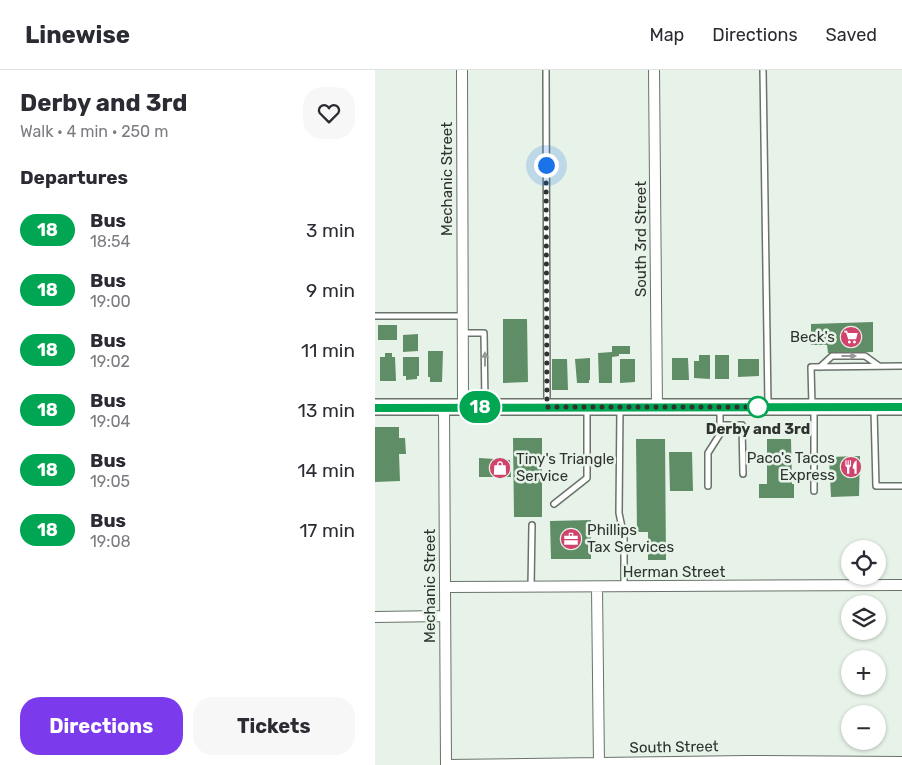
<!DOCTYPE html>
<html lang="en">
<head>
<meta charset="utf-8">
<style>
  :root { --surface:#fff; --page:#f7f7f7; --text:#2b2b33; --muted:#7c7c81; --line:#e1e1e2; --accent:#7c3aed }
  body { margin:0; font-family:Rubik,sans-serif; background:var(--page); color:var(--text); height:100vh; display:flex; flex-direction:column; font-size:19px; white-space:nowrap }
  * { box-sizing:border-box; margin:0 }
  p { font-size:16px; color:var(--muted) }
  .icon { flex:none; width:28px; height:28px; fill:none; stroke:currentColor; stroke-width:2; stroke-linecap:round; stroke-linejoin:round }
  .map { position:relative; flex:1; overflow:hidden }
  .drawer { display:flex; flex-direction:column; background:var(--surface); width:375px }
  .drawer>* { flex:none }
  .badge { padding:0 10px; border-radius:16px; font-size:18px; line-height:32px }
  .tools { position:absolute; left:466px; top:470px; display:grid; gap:10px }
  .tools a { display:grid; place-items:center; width:45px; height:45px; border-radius:50%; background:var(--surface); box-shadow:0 1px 4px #0004; font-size:25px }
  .you { position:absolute; width:25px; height:25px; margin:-12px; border:4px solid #fff; border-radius:50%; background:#1a73e8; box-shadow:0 0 0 8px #1a73e833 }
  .map>.badge { position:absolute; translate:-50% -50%; box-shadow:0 0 0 2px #fff }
  h2 { padding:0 20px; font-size:19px; line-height:45px }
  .round { display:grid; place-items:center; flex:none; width:52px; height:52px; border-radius:20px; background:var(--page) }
  .overview { display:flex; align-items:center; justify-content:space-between; height:85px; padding:0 20px }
  h1 { font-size:24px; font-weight:700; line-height:38px }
  .action { display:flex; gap:10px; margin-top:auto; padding:10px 20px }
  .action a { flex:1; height:58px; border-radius:20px; background:var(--accent); color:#fff; font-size:20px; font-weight:700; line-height:58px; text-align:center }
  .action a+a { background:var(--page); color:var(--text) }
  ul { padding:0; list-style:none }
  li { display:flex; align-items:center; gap:15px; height:60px; padding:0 20px }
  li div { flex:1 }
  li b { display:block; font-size:19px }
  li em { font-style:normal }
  li .badge { min-width:55px; font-weight:700; text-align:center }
  header { display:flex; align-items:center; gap:30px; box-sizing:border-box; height:70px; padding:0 25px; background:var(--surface); border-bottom:1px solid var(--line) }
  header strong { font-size:24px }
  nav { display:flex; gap:28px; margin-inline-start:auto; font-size:18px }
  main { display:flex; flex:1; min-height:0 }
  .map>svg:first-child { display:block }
</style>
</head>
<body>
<header>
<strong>Linewise</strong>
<nav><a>Map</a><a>Directions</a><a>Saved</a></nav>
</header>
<main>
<section class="drawer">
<div class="overview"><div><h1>Derby and 3rd</h1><p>Walk · 4 min · 250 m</p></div><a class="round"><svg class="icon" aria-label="heart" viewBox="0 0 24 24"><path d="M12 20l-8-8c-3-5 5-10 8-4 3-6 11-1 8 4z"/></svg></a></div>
<h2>Departures</h2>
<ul>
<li><span class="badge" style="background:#00a651;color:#fff">18</span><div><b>Bus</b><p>18:54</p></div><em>3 min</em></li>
<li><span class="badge" style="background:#00a651;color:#fff">18</span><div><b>Bus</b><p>19:00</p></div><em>9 min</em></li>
<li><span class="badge" style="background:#00a651;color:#fff">18</span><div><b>Bus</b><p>19:02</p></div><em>11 min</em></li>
<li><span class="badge" style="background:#00a651;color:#fff">18</span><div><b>Bus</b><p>19:04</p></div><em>13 min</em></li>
<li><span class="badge" style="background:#00a651;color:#fff">18</span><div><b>Bus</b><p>19:05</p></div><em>14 min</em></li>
<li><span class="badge" style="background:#00a651;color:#fff">18</span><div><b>Bus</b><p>19:08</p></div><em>17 min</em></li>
</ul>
<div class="action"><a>Directions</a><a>Tickets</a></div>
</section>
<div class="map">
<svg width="527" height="695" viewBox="0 0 527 695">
  <rect width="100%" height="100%" fill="#e7f3e9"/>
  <path fill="#5e8d66" d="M128 249H152L153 312 128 313Z
    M498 252V282L453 283 452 275H436V254Z
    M3 255H22V270H3Z
    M43 264V281L28 282V265Z
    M237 276H255V284H244V286L237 287V313H224L223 283 237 282Z
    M53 281H68L67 312H55V307H53Z
    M10 283H17V287H20L21 311H5V287H10Z
    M324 285H335V309L319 308V291H324Z
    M340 285H354V309H340Z
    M28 287H44V306H42V309L31 310V306H28Z
    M215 288V310H214V313H202L200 289Z
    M297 288H313L314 310H297Z
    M177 289H192L193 320H177Z
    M245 289H260V312L245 313Z
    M363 289H384V306L363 307Z
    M0 357H24V368H30L31 384H24L25 411 0 412Z
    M138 368H167V447H139Z
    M261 369H290L291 490H273V462H262Z
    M392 369H416L417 414H419V428H384V414H392Z
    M294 382H317L318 421H295Z
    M485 386 484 426 456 427 454 387Z
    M104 388 135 390 136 407H104Z
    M216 450V489H176L175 451Z"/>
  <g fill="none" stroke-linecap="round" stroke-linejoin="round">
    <g stroke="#69736a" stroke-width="8">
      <path id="service" d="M171 0 172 334
        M388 0 393 334
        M0 246H88
        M88 263H109L110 334
        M445 297 457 286H490L504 296
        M437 336 436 297 527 296
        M245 338 244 443 249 467V517
        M439 340V421
        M499 340 501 416H527
        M345 355H367L368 404
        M333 416V383L345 364V338
        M179 434 212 408V338
        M156 517 157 455"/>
    </g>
    <g stroke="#69736a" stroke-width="12">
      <path id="minor" d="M87 0 88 337
        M279 0 282 338
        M69 337 71 695
        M70 517 527 515
        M222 518 224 695
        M0 547 69 546
        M71 695 372 691 527 692"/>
    </g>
    <g stroke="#69736a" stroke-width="18">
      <path id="secondary" d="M0 337H527"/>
    </g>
    <use href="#service" stroke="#fff" stroke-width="5"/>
    <use href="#minor" stroke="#fff" stroke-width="10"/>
    <use href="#secondary" stroke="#fff" stroke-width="15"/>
  </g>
  <defs><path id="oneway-solid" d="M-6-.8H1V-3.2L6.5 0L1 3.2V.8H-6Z" transform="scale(1.25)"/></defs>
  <g fill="#969997">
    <use href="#oneway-solid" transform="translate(474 286)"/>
    <use href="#oneway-solid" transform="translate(110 289) rotate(-90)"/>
  </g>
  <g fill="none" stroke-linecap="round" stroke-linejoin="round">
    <g stroke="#fff" stroke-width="11">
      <path id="line" d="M0 338 527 337"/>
    </g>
    <use href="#line" stroke="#00a651" stroke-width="8"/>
    <path stroke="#2e332f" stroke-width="5" stroke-dasharray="0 9" d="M171 95 172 337H383"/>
  </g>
  <defs>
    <g id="supermarket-disc" transform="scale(1.125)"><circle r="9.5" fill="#d1436c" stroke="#e7f3e9"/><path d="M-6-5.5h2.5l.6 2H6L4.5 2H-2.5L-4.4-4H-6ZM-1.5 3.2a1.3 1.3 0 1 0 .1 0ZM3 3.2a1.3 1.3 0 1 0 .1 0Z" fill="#fff"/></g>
    <g id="restaurant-disc" transform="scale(1.125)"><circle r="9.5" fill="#d1436c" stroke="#e7f3e9"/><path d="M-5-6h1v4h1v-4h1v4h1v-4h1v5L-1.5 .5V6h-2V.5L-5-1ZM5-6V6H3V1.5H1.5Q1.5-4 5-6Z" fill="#fff"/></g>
    <g id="shop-disc" transform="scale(1.125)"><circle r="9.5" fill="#d1436c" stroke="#e7f3e9"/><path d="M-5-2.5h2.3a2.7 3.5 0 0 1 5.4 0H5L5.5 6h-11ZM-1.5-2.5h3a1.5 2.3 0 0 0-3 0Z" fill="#fff"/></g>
    <g id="office-disc" transform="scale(1.125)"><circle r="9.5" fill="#d1436c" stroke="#e7f3e9"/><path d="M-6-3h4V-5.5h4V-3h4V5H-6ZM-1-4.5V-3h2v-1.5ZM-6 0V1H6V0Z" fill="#fff"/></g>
  </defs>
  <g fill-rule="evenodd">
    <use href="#supermarket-disc" x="476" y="267"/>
    <use href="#restaurant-disc" x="476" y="397"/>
    <use href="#shop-disc" x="125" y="398"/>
    <use href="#office-disc" x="196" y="469"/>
  </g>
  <circle fill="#fff" stroke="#00a651" stroke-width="2.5" cx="383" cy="337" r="10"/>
  <g text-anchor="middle" stroke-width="5" stroke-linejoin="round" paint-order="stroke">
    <g font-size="15" fill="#2e332f" stroke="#e7f3e9">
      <text transform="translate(72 109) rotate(-90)" y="5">Mechanic Street</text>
      <text transform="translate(266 169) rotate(-90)" y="5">South 3rd Street</text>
      <text x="299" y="507">Herman Street</text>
      <text transform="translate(55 516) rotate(-90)" y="5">Mechanic Street</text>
      <text transform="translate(299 677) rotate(-1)" y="5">South Street</text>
    </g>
    <g font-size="15" fill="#2e332f" stroke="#e7f3e9" text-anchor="end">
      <text x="460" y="272">Beck's</text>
      <text x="460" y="393">Paco's Tacos<tspan x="460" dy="17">Express</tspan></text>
      <text x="141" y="394" text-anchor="start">Tiny's Triangle<tspan x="141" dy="17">Service</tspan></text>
      <text x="212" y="465" text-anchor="start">Phillips<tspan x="212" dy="17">Tax Services</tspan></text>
    </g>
    <g font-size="15" font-weight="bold" fill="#2e332f" stroke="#e7f3e9">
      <text x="383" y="364">Derby and 3rd</text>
    </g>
  </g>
</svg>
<div class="tools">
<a><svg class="icon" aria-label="locate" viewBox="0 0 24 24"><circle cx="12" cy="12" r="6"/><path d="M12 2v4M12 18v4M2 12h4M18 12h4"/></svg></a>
<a><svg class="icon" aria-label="layers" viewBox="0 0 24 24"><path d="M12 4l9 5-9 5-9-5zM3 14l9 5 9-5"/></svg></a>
<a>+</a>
<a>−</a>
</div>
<div class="you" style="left:171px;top:95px"></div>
<b class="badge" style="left:105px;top:337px;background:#00a651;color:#fff">18</b>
</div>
</main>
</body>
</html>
